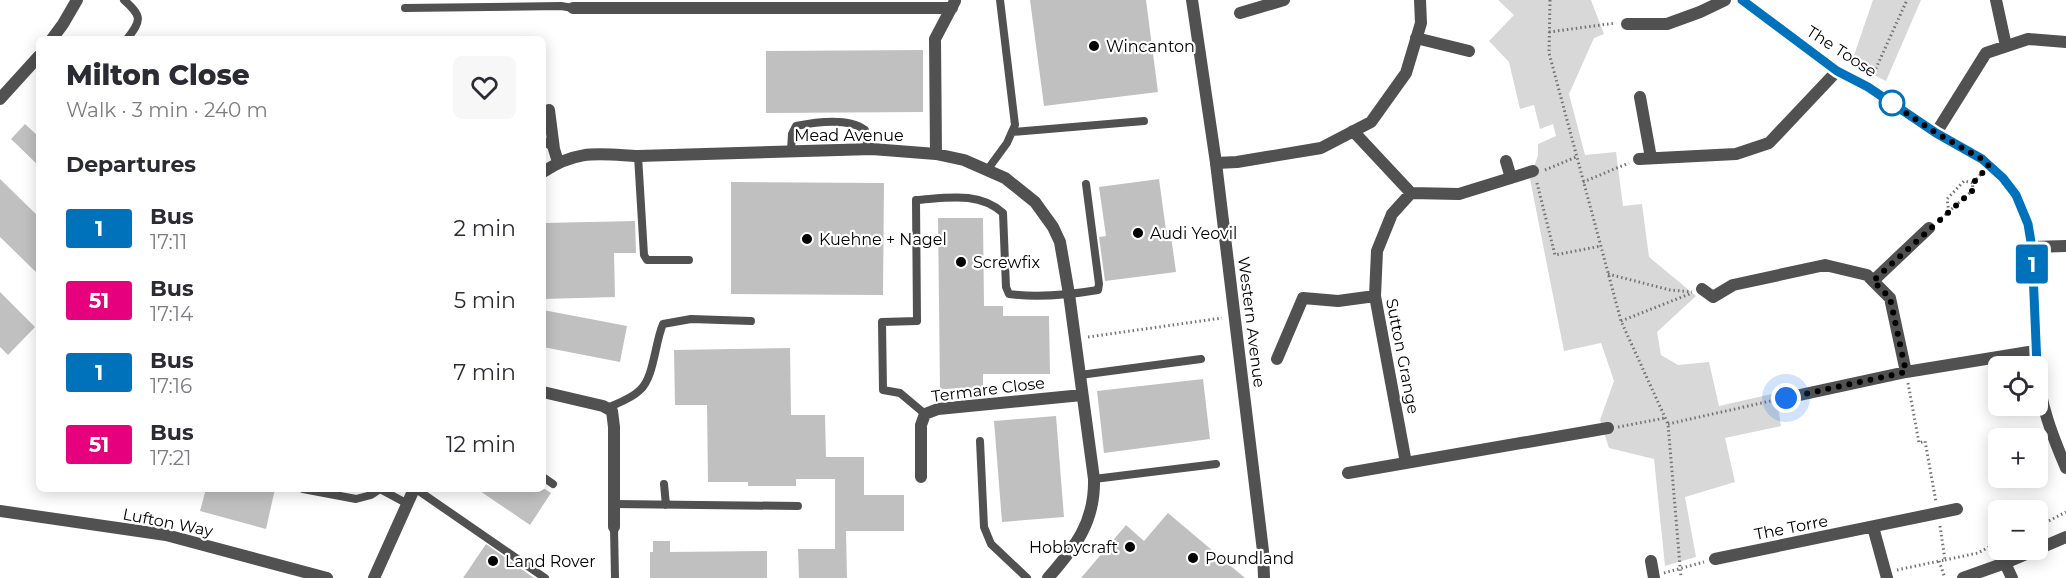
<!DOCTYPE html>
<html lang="en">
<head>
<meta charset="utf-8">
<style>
  :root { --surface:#fff; --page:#f7f7f7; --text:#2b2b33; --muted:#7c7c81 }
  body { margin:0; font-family:Montserrat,sans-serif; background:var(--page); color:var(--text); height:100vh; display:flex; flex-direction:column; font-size:22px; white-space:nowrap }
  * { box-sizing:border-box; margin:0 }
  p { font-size:20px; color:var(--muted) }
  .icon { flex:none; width:33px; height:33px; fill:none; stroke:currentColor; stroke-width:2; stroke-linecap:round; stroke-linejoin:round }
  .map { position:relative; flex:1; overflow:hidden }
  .panel { position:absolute; left:36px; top:36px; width:510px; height:456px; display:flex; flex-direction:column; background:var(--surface); border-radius:9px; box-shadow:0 3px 15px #0003 }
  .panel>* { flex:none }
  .badge { padding:0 12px; border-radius:4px; font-size:21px; line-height:39px }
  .fabs { position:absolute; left:1988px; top:356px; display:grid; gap:12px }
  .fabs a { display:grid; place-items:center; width:60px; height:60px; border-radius:9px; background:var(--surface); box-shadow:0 3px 15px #0003; font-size:30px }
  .you { position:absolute; width:30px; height:30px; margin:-15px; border:4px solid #fff; border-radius:50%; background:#1a73e8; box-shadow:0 0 0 9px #1a73e833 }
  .map>.badge { position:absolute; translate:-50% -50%; box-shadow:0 0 0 3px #fff }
  h2 { padding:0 30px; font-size:22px; line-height:54px }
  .round { display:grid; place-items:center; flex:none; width:63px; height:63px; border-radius:9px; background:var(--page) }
  .headline { display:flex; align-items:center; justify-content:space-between; height:102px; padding:0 30px }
  h1 { font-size:28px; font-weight:800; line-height:45px }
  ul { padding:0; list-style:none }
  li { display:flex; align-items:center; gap:18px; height:72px; padding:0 30px }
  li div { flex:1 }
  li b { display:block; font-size:22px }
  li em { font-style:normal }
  li .badge { min-width:66px; font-weight:700; text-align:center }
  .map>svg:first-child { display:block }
</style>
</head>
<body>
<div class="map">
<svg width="2066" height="578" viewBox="0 0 2066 578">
  <rect width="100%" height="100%" fill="#fff"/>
  <path fill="#d8d8d8" d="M1498 0H1591L1604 34 1594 38 1569 94 1585 155 1616 152 1623 206 1642 204 1649 257 1696 296 1657 332 1661 355 1678 365 1709 362 1719 406 1776 393 1781 426 1725 438 1735 482 1685 497 1696 557 1665 566 1654 459 1609 448 1600 420 1614 381 1601 343 1564 351 1530 179 1538 155V144L1556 136 1553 124 1540 129 1534 105 1520 109 1509 62 1489 41 1514 15Z
    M1873 0H1921L1886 81 1851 64Z"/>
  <path fill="#c0c0c0" d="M1030 0H1146L1158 92 1044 106Z
    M923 50V112L766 113V51Z
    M25 124 39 137V166L11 139Z
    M0 179 39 217V275L0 237Z
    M1159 179 1166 230 1170 229 1176 272 1105 281 1099 237 1106 236 1099 187Z
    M731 182 884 183 883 295 731 294Z
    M938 218H983L984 306H1003V316H1049L1050 374H983V388L940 389Z
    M635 221 636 253H614L615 297 543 299 544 223Z
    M0 292 35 327 8 355 0 347Z
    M543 310 627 326 620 362 543 347Z
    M790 348 791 415H825L826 457H864V495H904V531H846L847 578H799L798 549H835V479H796V486H748V482H708L707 405H675L674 350Z
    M1203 379 1210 439 1104 453 1097 391Z
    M1056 416 1064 517 1002 522 994 421Z
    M206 489H275L266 529 200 511Z
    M477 489H545L551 493 530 525Z
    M1168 513 1245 578H1081L1126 525 1144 541Z
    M653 541H670V552L767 551V578H650V552H653Z
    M486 544 534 578H463Z"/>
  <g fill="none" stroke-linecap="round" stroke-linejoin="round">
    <path stroke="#737373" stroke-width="3" stroke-dasharray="1.5 3" stroke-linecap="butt" d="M1550 0 1549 53 1621 321 1668 424 1681 578
      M1549 32 1616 23
      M1872 77 1907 0
      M1545 170 1576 157
      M1583 182 1629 163
      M1537 183 1555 255 1601 246
      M1949 212 1947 199 1964 181 1973 183
      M1938 221 1972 191 1973 183 1981 174
      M1608 274 1670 290 1692 292
      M1621 321 1692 293
      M1088 337 1222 318
      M1908 383 1919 443 1925 441 1936 502
      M1668 424 1775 400
      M1618 427 1665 418
      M1940 526 1945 560 1939 561 1945 578
      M2037 527 2066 512
      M1945 560 1978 553 1998 542
      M1897 570 1939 561
      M1664 573 1704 562"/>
    <path stroke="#515151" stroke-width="8" d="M124 0C142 16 142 20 127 39
      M405 8 561 6 573 8
      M1012 132 1144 121
      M543 140 554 149
      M791 151 792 134 796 126C816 122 848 117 865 130L868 149
      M638 156 644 255 647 260H689
      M988 169 1007 143 1015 125 1000 0
      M1080 375 1201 359
      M607 408C618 403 631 399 640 390 654 378 655 342 663 324L691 319 751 321
      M925 414 900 393 883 390 882 322 917 321 916 200C946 198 979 191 1003 213L1006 287 1009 294C1039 298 1068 295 1098 290L1099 284 1086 184
      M980 441 984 527 991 544 1027 578
      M543 477 553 484
      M1094 479 1216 464
      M664 484 666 505
      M303 489 356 499 371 495 380 489 406 503
      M416 489 545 578
      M614 504 798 506
      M614 527 615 578"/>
    <path stroke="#515151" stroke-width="12" d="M1742 0 1837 71 1867 87 1936 133 1982 159 2003 179 2016 195 2028 224 2032 247 2037 366
      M1996 0 2006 46
      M573 8H952
      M1240 13 1284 0
      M1627 24H1667L1700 12 1725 0
      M1416 38 1469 51
      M1640 97 1651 158
      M549 110 554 149 558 162
      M1353 131 1411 193 1459 194 1533 171
      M1936 133 1986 53 2028 39 2066 42
      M936 154 935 39 955 1
      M1639 159 1736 154 1769 143 1837 71
      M1506 161 1511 178
      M1216 163 1237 162 1321 148 1371 122 1406 73 1421 23 1420 0
      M543 172C578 149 598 154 638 156L872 149 936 154 964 160 1005 178 1035 202 1053 227 1060 242 1069 294 1094 479C1095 523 1075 547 1048 578
      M2032 247 2066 246
      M1873 281 1929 228
      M1702 289 1713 297 1733 285 1825 265 1867 275 1890 298 1906 372
      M1277 359 1303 298 1338 301 1375 296
      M2037 368C2040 404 2052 435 2066 468
      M543 392 603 406 612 411 614 427V527
      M1786 398 1906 372 2035 351
      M1406 463 1375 296 1377 251 1392 214 1411 193
      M1348 473 1608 428
      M921 477V425L925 414 938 409 1082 395
      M1873 527 1887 578
      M1715 559 1957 509
      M1651 561 1654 578
      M2005 563 2012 578
      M374 578 414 489"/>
    <path stroke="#515151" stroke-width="12" d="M1192 0 1216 163 1263 551 1264 578
      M52 39 63 24 77 0
      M0 99 39 56
      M0 511 166 535 327 578
      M1963 578 2005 563 2066 537"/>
  </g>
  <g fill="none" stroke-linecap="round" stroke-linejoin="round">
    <g stroke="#fff" stroke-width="14">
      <path id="line" d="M1742 0 1837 71 1868 87 1936 133 1982 159 2003 178 2016 195 2028 224 2032 248 2037 366"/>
    </g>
    <use href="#line" stroke="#0072bc" stroke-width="9"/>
    <path stroke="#000" stroke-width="6" stroke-dasharray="0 10.8" d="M1786 398 1906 372 1890 298 1873 281 1972 191 1973 183 1989 166 1982 159 1936 133 1885 99 1892 103"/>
  </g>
  <g fill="#000" stroke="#fff" stroke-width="2">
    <circle cx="1094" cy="46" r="6"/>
    <circle cx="1138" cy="233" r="6"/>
    <circle cx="807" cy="239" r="6"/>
    <circle cx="961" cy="262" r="6"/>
    <circle cx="1130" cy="547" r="6"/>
    <circle cx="1193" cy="558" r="6"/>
    <circle cx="493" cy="561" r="6"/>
  </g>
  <circle fill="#fff" stroke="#0072bc" stroke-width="3" cx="1892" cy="103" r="12"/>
  <g text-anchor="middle" stroke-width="4.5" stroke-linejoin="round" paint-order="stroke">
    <g font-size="16" fill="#000" stroke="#fff" text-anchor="start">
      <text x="1106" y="52">Wincanton</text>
      <text x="1150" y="239">Audi Yeovil</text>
      <text x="819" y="245">Kuehne + Nagel</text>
      <text x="973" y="268">Screwfix</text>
      <text x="1118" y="553" text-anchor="end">Hobbycraft</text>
      <text x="1205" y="564">Poundland</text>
      <text x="505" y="567">Land Rover</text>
    </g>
    <g font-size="16" fill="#000" stroke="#fff">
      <text transform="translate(1842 51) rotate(33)" y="6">The Toose</text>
      <text x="849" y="141">Mead Avenue</text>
      <text transform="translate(1252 322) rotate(83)" y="6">Western Avenue</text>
      <text transform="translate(1403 356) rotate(79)" y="6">Sutton Grange</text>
      <text transform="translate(988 389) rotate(-7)" y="6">Termare Close</text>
      <text transform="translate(168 522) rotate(11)" y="6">Lufton Way</text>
      <text transform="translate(1791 527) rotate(-11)" y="6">The Torre</text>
    </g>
  </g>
</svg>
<div class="fabs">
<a><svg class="icon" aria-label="locate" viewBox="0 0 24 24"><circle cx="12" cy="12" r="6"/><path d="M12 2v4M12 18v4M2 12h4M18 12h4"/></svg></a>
<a>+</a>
<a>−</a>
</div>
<div class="you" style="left:1786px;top:398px"></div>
<b class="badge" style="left:2032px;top:264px;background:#0072bc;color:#fff">1</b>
<section class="panel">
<div class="headline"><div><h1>Milton Close</h1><p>Walk · 3 min · 240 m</p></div><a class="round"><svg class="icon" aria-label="heart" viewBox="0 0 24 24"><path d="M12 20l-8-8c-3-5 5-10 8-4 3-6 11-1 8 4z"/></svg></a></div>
<h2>Departures</h2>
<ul>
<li><span class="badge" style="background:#0072bc;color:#fff">1</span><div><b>Bus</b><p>17:11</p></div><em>2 min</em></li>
<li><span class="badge" style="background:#e6007e;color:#fff">51</span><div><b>Bus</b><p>17:14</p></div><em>5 min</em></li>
<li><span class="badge" style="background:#0072bc;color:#fff">1</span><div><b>Bus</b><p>17:16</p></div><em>7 min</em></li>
<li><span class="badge" style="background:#e6007e;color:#fff">51</span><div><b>Bus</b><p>17:21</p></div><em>12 min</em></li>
</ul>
</section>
</div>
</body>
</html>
